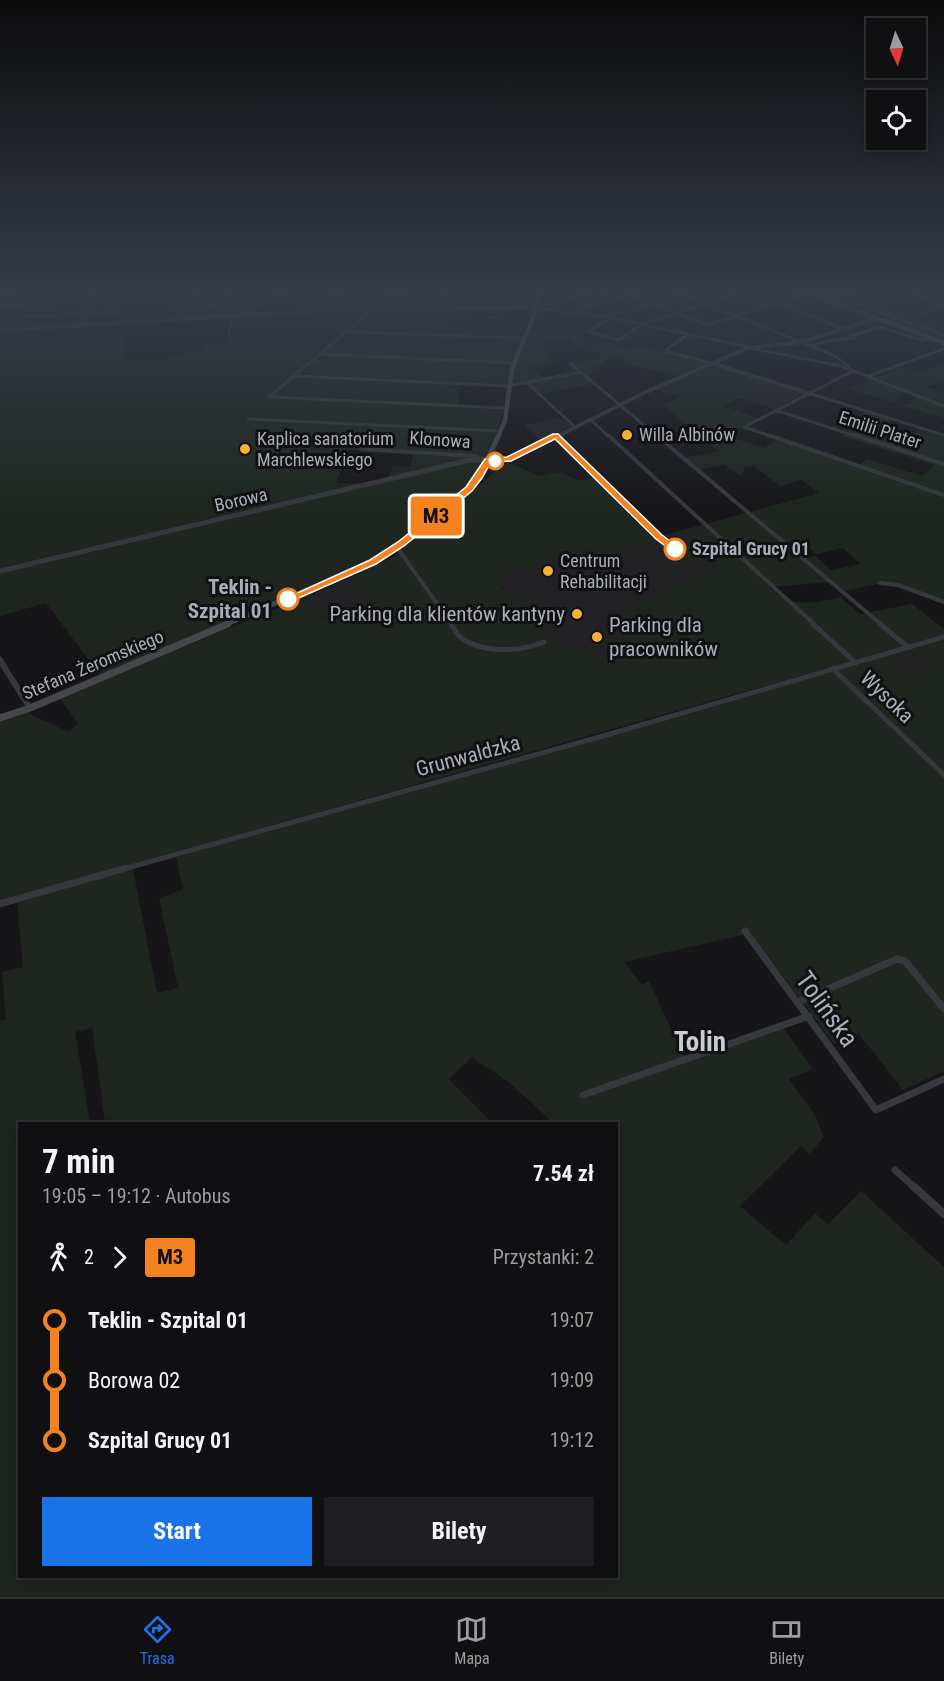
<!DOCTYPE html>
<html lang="pl">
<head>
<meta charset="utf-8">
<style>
  :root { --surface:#101012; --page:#1e1e20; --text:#f1f3f6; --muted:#9c9d9f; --line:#303032; --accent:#1a73e8 }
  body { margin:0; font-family:"Roboto Condensed",sans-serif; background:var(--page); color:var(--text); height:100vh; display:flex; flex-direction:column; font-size:22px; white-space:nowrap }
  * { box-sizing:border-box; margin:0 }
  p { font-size:20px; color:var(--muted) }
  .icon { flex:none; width:33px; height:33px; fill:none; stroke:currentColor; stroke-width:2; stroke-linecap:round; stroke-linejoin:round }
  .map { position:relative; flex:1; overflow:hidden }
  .sheet { position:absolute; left:18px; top:1122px; width:600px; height:456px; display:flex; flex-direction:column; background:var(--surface); border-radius:0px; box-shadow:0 3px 15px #0003,0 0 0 2px var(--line) }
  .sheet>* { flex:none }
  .badge { padding:0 12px; border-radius:4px; font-size:21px; line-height:39px }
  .needle { width:39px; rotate:176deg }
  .tools { position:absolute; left:866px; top:18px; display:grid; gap:12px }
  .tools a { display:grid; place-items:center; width:60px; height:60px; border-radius:0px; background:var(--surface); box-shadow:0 3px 15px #0003,0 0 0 2px var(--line); font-size:30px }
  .map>.badge { position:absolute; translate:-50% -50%; box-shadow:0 0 0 3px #fff }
  .legs { display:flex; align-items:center; gap:9px; height:66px; padding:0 24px; font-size:20px }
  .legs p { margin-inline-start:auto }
  .overview { display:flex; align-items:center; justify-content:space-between; height:102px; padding:0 24px }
  h1 { font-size:33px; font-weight:700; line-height:45px }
  .cta { display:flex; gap:12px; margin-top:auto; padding:12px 24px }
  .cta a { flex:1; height:69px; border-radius:0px; background:var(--accent); color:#fff; font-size:24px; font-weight:700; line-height:69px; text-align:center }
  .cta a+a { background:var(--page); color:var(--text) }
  ul { padding:0 24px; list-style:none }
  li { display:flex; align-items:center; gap:21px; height:60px; font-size:22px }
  li i { display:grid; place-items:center; width:9px; height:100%; margin:0 8px; background:currentColor }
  li i::after { content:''; width:15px; height:15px; margin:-8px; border:4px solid; border-radius:50%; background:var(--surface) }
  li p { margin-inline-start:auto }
  li:first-child i { background:linear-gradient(#0000 50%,currentColor 0) }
  li:last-child i { background:linear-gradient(currentColor 50%,#0000 0) }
  .tabs { display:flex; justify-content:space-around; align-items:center; height:84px; border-top:2px solid var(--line); background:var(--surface); font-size:16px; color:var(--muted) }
  .tabs a { display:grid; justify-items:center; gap:3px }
  .tabs .on { color:var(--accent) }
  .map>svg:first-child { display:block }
</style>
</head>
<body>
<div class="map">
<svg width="944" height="1597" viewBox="0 0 944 1597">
  <rect width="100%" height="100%" fill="#161618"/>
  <path fill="#222225" d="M813 291H846L944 326V342L889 321 895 318 844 300 836 302Z
    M712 365 804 393 774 409 681 378Z
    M562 418 571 426 540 441 524 425Z
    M556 473 579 483 593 480 652 538 702 525 762 581 578 686 469 544 545 479Z
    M345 580 377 601 346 614 342 611 323 619 300 599Z
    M909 649 933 669 909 677 884 656Z"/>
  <path fill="#1e261f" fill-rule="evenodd" d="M0 291 512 292 539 291 515 293 514 298H484L469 293H446L433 309H473L464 321H457L453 327 464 328 467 321H472L471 324 524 325 520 338 541 340 547 353 558 361 531 367 545 378 578 372 569 364 603 358 591 347 607 345 630 350 638 345 708 363 678 376 622 363 625 359 611 356 585 378 594 384 540 394 528 383 504 387 460 384 457 407 503 409 497 434 473 481 399 543 373 560 101 676 46 603 0 616ZM276 297 298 299 289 311 244 314ZM230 318 226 342C219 346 211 344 203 347L202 351H193L187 354 182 353 161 359 126 358 124 345 134 323ZM349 450 414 453 410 467 393 466 389 478 364 484 336 483Z
    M647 291H671L692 299 664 307 635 294Z
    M566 328 587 346 575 344 571 338 526 337 528 333Z
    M941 364 944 365V384L938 382 927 387 944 392V418L904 406 919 398 908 393 891 402 849 389 902 367 918 373Z
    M712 365 763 380 744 392 783 404 774 409 739 398 724 406 758 418 727 436 764 448 778 439 858 466 868 459 922 476 935 465 842 436 855 426 848 424 865 411 891 420 878 431 905 439 920 429 944 436V603L897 586 879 584 842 591 831 582 769 587C791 608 812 604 840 597L860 614 912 604 944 629V1071L903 1090 859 1034 834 1044 751 933 624 962 642 985 649 981 686 1062 783 1027 813 1069 789 1079 815 1115 824 1137 810 1154 801 1146 740 1206 786 1245 815 1213 828 1224 861 1191 944 1267V1597H0V1021L6 1019 2 972 23 967 17 903 133 869 157 993 178 988 159 898 183 890 176 857 830 670 828 668 0 902V721L26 712 68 732 78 724 60 698 300 599 323 619 342 611 346 614 377 602 345 580 391 558 507 462 540 476 559 472 580 481 593 477 654 539 592 565 575 557 506 572 500 577V586L510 597 556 618 546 635 552 644 603 655 631 619 623 608 650 602 716 566 707 557 688 563 674 543 707 530 702 525 819 493 801 480 780 486 754 466 745 467 742 477 724 465 699 470 684 458 719 451 663 405 679 397 657 389 681 378 715 390 725 384 693 373ZM805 544 816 554 843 548 860 564 831 570 815 556 803 559 790 547ZM908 649 933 669 909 677 885 656ZM92 1028 105 1122 102 1123H492L449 1079 472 1057 511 1084 553 1123 616 1124V1576H20V1124L90 1123 75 1032Z"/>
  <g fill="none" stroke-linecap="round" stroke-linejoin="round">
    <path stroke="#37383d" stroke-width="3" d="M0 291H114
      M402 291 546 293 556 291
      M594 291 612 299
      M622 291 707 325 808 293
      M674 291 833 355 849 366 848 369
      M905 291 944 306
      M932 298 944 299
      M0 299 13 293
      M189 302 247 311
      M778 303 844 329
      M0 305 191 299
      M212 306 229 291
      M541 306 595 292
      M434 308 449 291
      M539 308 607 317 749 347
      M171 309 184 308
      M362 309 404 292
      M575 310 643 291
      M316 311 343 291
      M828 311 845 306
      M245 312 286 291
      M920 313 943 306
      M610 316 654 304
      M491 317H498
      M0 318 121 312
      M175 320 200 291
      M79 325 98 291
      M347 332 523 338
      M588 332 619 340 640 325 745 291
      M588 332 610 318
      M688 334 665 351 711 363
      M229 335 232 316
      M811 346 827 341 854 338 850 336 880 327 923 340 932 338
      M754 349 841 366 944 406
      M319 354 514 363
      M570 363 658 437
      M295 376 508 386 581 372
      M868 376 944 349
      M527 383 575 427
      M808 393 944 435
      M269 397 506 408
      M269 397 373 309
      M775 410 859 437
      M248 419 501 431
      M590 419 609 437
      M744 427 773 437
      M744 427 853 371"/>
    <path stroke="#37383d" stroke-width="4" d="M608 435 815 625
      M656 435 882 625
      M768 435 944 495
      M854 435 944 464
      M556 436 659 537
      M361 449 476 456 478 459
      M397 547 452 625
      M880 583 898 585 944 602"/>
    <path stroke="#37383d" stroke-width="5" d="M451 624C453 627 456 633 459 636 480 654 521 652 544 642
      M813 624 856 663
      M880 624 909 648
      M833 669 944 775
      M120 870 603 736 944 637"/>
    <path stroke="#37383d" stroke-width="7" d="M0 904 126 868
      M745 931 876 1110 944 1079
      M798 1002 897 959 905 961 944 1009
      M583 1095 809 1016
      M895 1170 914 1187"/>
    <path stroke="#37383d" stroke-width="8" d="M912 1185 944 1214"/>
    <path stroke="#37383d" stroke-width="4" d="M803 291 808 293
      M916 291 944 293
      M0 330 316 311 532 307
      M748 348 802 342 877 318
      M711 363 808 393
      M556 437 646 392 748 348"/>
    <path stroke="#37383d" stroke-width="5" d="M0 571 470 460H509L559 435"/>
    <path stroke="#37383d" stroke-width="6" d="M0 660 30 708"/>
    <path stroke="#45474d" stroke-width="4.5" d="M811 294 944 343
      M534 307 542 291
      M498 437 505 420 512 369 536 310"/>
    <path stroke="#45474d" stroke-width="5" d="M224 625 373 562 401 544 469 489 478 478 499 435"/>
    <path stroke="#45474d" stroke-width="7" d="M0 718 30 708 228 624"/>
    <g stroke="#4a4c52" stroke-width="3">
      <path id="rail" d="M821 291 944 335"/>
    </g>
    <use href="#rail" stroke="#111113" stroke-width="1.5" stroke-dasharray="2" stroke-linecap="butt"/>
  </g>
  <linearGradient id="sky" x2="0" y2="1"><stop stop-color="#0c0c0d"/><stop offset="0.57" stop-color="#363c48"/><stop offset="1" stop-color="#363c48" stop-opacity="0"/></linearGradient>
  <rect width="944" height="514" fill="url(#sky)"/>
  <path fill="#f58220" stroke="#fff" stroke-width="1.5" d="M553 434H558L662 535 679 548V551H672L656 539 555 439 511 461 491 462 482 478 472 491 404 546 376 564 292 601 284 599 370 560 398 542 466 487 485 459 507 457Z"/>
  <g fill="#f2b134" stroke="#111113" stroke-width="2">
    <circle cx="627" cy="435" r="6"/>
    <circle cx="245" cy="449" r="6"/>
    <circle cx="548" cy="571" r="6"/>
    <circle cx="577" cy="614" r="6"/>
    <circle cx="597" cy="637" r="6"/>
  </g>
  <g fill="#fff" stroke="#f58220" stroke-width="3">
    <circle cx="495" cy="461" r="8"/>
    <circle cx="675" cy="549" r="10"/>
    <circle cx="288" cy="599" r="10"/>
  </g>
  <g text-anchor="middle" stroke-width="6" stroke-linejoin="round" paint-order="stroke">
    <g font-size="18" fill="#a8adb8" stroke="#111113">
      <text transform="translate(880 430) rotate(18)" y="6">Emilii Plater</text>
      <text transform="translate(440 440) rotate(4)" y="6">Klonowa</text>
      <text transform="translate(241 500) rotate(-13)" y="6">Borowa</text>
      <text transform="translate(93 665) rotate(-23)" y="6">Stefana Żeromskiego</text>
    </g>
    <g font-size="18" fill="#a8adb8" stroke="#111113" text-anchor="start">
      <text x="639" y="441">Willa Albinów</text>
      <text x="257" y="445">Kaplica sanatorium<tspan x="257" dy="21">Marchlewskiego</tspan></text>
      <text x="560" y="567">Centrum<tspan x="560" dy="21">Rehabilitacji</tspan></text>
    </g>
    <g font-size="18" font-weight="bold" fill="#a8adb8" stroke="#111113" text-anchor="start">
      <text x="692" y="555">Szpital Grucy 01</text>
    </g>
    <g font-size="21" font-weight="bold" fill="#a8adb8" stroke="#111113" text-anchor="end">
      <text x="272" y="594">Teklin -<tspan x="272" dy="24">Szpital 01</tspan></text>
    </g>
    <g font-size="21" fill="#a8adb8" stroke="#111113" text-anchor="end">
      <text x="565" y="621">Parking dla klientów kantyny</text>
      <text x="609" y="632" text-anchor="start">Parking dla<tspan x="609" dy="24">pracowników</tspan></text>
    </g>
    <g font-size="21" fill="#a8adb8" stroke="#111113">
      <text transform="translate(887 697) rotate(44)" y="7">Wysoka</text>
      <text transform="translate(468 756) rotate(-15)" y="7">Grunwaldzka</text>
    </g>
    <g font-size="26" fill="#a8adb8" stroke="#111113">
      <text transform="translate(827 1009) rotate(54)" y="9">Tolińska</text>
    </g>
    <g font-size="27" font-weight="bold" fill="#c9ccd4" stroke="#111113">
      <text x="700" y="1051">Tolin</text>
    </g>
  </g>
</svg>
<div class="tools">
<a><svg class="needle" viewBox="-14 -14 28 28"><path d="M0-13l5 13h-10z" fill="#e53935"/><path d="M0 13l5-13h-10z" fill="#9c9d9f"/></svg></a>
<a><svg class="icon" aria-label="locate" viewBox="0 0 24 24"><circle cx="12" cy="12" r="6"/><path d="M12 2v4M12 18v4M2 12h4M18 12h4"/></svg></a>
</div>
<b class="badge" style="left:436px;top:516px;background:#f58220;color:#111">M3</b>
<section class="sheet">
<div class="overview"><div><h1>7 min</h1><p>19:05 – 19:12 · Autobus</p></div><b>7.54 zł</b></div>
<div class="legs"><svg class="icon" aria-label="walk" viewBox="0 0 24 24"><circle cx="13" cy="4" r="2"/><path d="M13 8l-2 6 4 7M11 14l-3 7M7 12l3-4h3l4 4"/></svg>2<svg class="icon" aria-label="forward" viewBox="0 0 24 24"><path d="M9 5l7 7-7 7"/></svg><b class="badge" style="background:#f58220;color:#111">M3</b><p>Przystanki: 2</p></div>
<ul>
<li><i style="color:#f58220"></i><b>Teklin - Szpital 01</b><p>19:07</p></li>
<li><i style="color:#f58220"></i><span>Borowa 02</span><p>19:09</p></li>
<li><i style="color:#f58220"></i><b>Szpital Grucy 01</b><p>19:12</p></li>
</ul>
<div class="cta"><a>Start</a><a>Bilety</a></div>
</section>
</div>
<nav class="tabs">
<a class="on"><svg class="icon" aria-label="directions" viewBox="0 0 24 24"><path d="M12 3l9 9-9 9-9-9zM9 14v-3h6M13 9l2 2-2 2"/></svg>Trasa</a>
<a><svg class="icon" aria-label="map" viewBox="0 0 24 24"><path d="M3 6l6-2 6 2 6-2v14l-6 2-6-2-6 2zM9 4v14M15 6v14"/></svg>Mapa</a>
<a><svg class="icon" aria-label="tickets" viewBox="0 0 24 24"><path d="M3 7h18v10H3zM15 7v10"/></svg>Bilety</a>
</nav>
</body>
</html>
